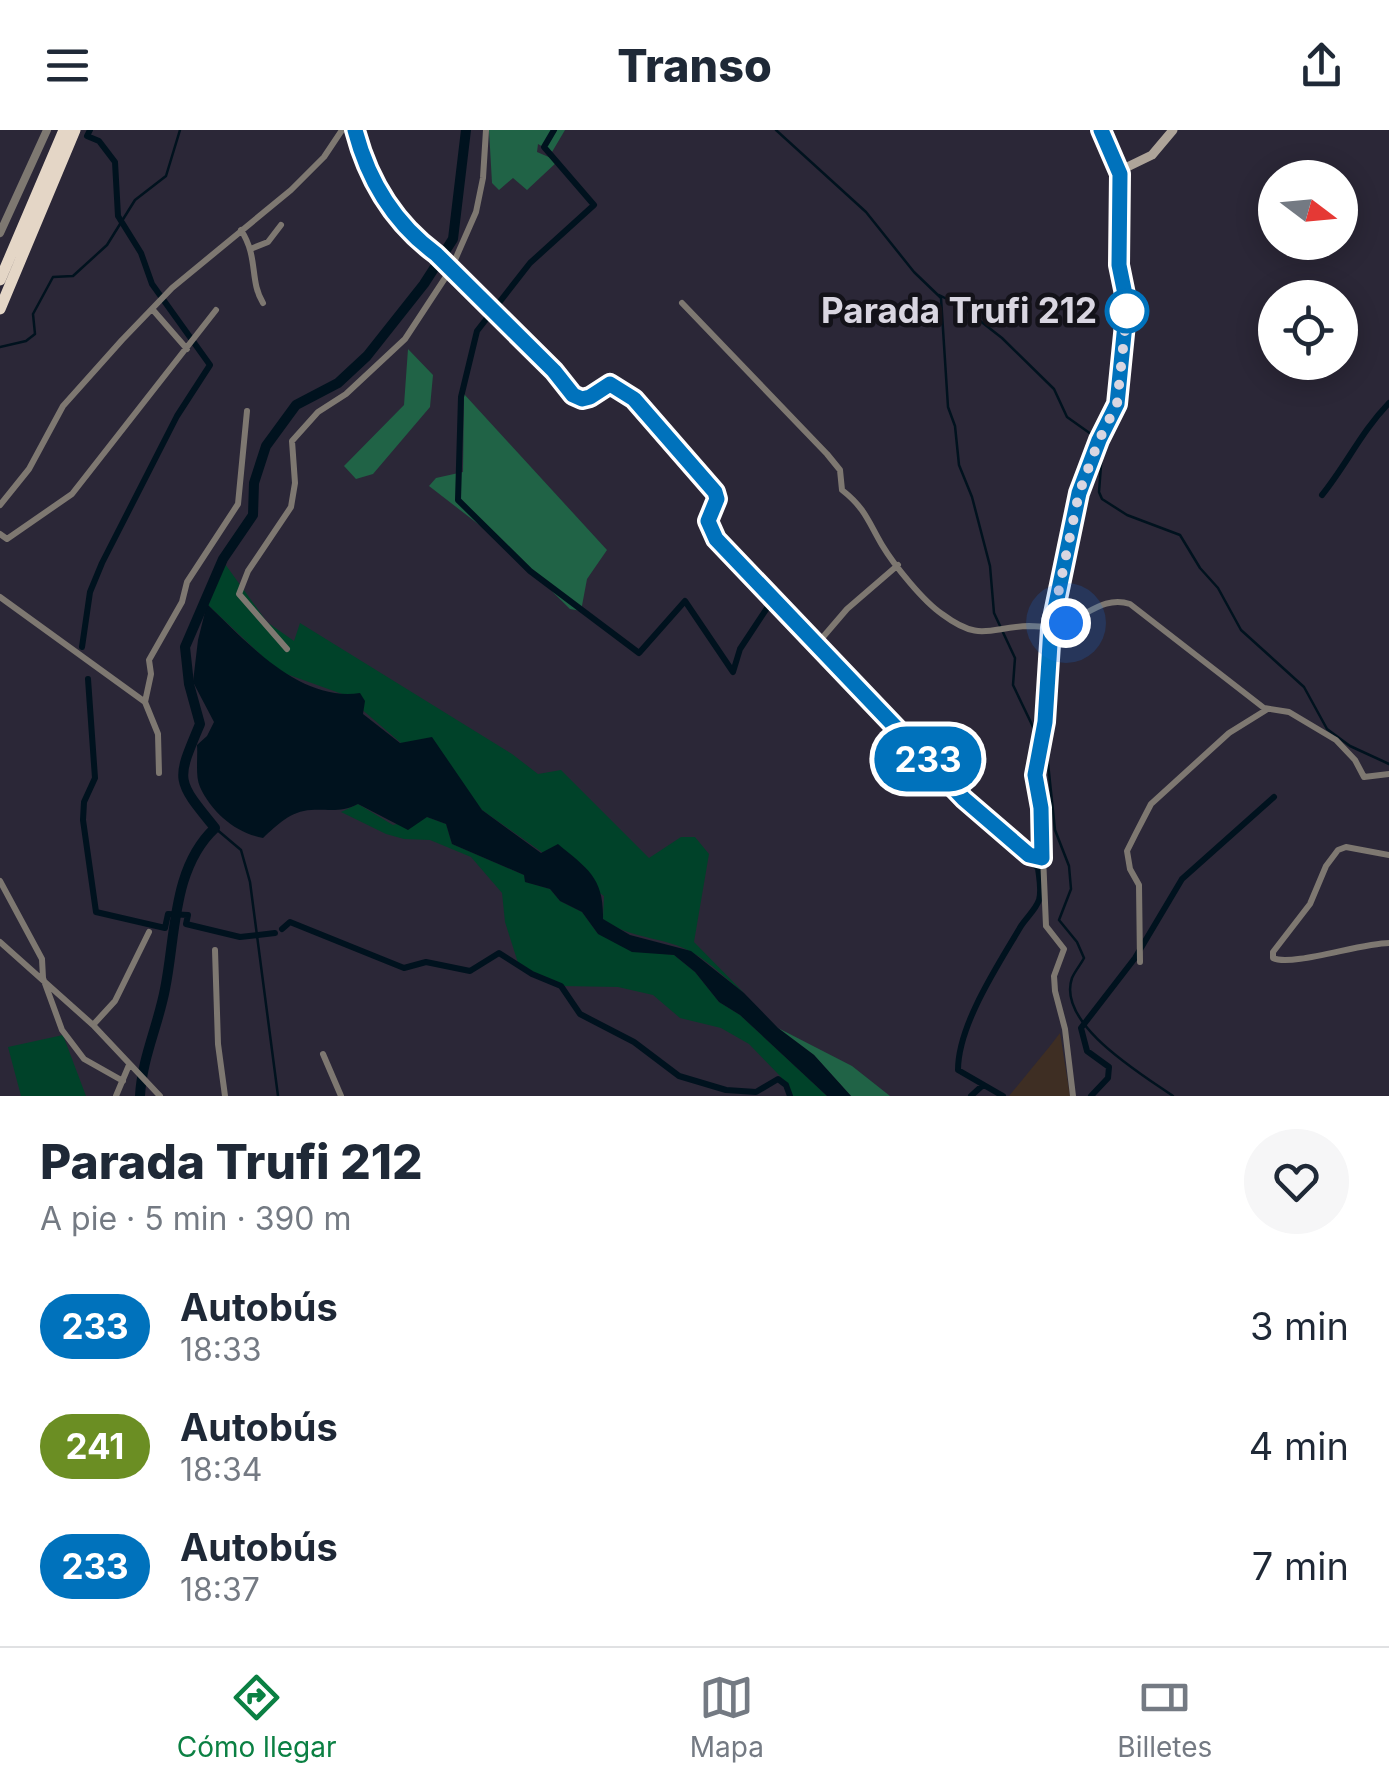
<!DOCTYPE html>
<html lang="es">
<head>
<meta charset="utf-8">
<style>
  :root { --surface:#fff; --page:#f6f6f7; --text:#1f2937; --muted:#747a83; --line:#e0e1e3; --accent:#0b8043 }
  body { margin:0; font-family:Inter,sans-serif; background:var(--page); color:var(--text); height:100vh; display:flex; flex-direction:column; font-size:38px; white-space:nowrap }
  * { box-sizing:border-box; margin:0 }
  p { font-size:32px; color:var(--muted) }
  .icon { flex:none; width:55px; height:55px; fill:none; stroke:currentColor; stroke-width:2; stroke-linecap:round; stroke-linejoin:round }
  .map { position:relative; height:966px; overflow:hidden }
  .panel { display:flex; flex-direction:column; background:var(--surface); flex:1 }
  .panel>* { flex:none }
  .badge { padding:0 20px; border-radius:32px; font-size:35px; line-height:65px }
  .needle { width:65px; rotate:106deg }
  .tools { position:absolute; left:1258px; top:30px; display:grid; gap:20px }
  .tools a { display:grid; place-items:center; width:100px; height:100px; border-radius:50%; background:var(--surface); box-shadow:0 5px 25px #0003; font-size:50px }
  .you { position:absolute; width:50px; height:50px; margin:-25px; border:8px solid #fff; border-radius:50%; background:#1a73e8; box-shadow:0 0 0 15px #1a73e833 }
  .map>.badge { position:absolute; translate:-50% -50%; box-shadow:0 0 0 5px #fff }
  .round { display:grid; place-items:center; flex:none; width:105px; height:105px; border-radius:52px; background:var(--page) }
  .headline { display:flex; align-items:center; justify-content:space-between; height:170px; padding:0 40px }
  h1 { font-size:48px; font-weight:800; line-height:75px }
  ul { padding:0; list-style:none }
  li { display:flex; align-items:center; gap:30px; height:120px; padding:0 40px }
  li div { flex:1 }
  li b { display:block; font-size:38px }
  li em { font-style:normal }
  li .badge { min-width:110px; font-weight:700; text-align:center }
  header { display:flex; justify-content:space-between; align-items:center; height:130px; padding:0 40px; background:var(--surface); font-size:45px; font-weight:800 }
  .menu { display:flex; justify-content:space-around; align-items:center; height:140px; border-top:2px solid var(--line); background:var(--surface); font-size:28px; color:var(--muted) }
  .menu a { display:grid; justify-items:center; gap:5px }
  .menu .current { color:var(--accent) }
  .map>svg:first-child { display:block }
</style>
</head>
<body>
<header><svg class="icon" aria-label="menu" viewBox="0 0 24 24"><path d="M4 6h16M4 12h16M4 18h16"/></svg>Transo<svg class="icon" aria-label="share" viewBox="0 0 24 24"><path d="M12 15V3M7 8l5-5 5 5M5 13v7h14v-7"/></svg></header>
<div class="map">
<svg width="1389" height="966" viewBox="0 0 1389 966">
  <rect width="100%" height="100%" fill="#2b2737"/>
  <path fill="#3e2e23" d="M1060 903 1070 966H1009L1050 916Z"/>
  <path fill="#004229" d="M225 434 267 492 294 511 300 493 512 624 538 644 561 640 649 728 681 707H695L709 724 694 812 744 863C727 850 711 833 693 823 665 806 630 810 603 789L604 766 482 680 465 659 401 613 345 565 278 541 207 474Z
    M358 674 393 695 427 687 446 694 452 714 524 745 526 752 550 759 560 771 582 782 598 804 657 823 674 825 695 842 719 872 740 885 827 966H793L780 946 749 914 721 898 680 888 653 865 618 857 561 856 519 836 505 792 502 763 471 727 430 710 404 709 386 704 341 682Z
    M63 905 86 966H21L8 917Z"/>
  <path fill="#206346" d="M489 0H565L552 22 538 14 537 22 558 31 527 60 513 48 499 60 492 53Z
    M408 219 433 245 430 277 373 344 356 349 344 336 404 275Z
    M464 264 607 420 587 449 581 481 570 479 504 414 429 356 436 348 463 342Z
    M778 898 852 936 890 966H851L814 925Z"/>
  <path fill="#00121e" d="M207 474C247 512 299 572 360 563L365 571 363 584 400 613 432 607 482 680 541 723 558 714C588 739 604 748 603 789L630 805 691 821 744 863 778 898 814 925 851 966H827L740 885 719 872 695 842 674 825 632 822 598 804 582 782 560 771 550 759 525 752 524 745 452 714 446 694 427 687 408 700 358 674C340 683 330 679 311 680 291 681 277 695 263 708 236 703 212 683 200 657 195 646 198 628 197 615L207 606 214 592 193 552 198 510Z"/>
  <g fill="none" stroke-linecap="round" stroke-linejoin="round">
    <path stroke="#00121e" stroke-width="2.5" d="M776 0 866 82 914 142 941 168 948 277 955 296 959 335 972 367 990 436 994 483 1015 528 1013 555 1035 601
      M939 165 961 176 1002 208 1054 259 1067 287 1098 309 1102 322 1099 362 1102 369 1127 385 1180 405 1200 438 1218 458 1241 500 1304 557 1327 599 1350 616 1389 634
      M0 217 26 211 35 204 33 184 53 147 73 146 107 115 135 70 166 46 180 0
      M1046 614 1055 700 1069 736 1071 759 1059 790 1077 812 1084 828C1081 834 1075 841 1072 848 1056 894 1143 945 1173 966
      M215 698 241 720 250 752 278 966"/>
    <path stroke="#00121e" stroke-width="6" d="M554 0 544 17 594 75 530 133 477 201 461 267 458 370 530 441 639 523 685 471 733 542 740 519 771 472 815 514
      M1322 365C1347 334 1361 302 1389 273
      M82 517 90 462 102 433 177 286 210 235 152 154 141 123 118 86 115 32 99 11 87 6 90 0
      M88 549 95 648 84 672 83 690 96 782 165 798 168 784 188 785 186 794 240 807 275 803
      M852 552 928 634
      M990 696 1038 738C1039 748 1042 760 1039 770 1036 779 1027 787 1021 796 998 835 958 895 958 940L1003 966
      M282 799 290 792 404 838 426 832 470 841 499 823 532 844 561 856 580 884 634 912 679 946 726 960 756 962 778 949 786 955 790 966
      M971 966 983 955
      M1091 966 1108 948 1109 937 1087 921 1081 898 1135 828 1182 749 1274 667"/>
    <path stroke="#00121e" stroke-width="10" d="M140 966C142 928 158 896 165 859 176 805 172 738 215 698 175 649 176 651 200 594L189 554 185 517 223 429 253 385 254 353 266 316 296 275 338 253 367 226 424 154 453 109 466 0"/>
    <path stroke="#7e7871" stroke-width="6" d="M355 0C368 50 394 93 436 124L554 241 573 265 582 269 591 267 610 254 633 269 715 361 717 369 708 391 716 409 869 565 964 669 1029 725 1042 729
      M241 100C259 128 249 150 263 173
      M253 118 268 112 281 95
      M682 173 827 324 840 340 842 360C865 378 868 391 882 415 894 435 923 471 942 484 981 513 989 497 1029 496 1043 496 1053 499 1066 493 1089 484 1105 466 1130 474L1264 578 1289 582 1336 610 1355 630 1364 647 1389 644
      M153 180 187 219
      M0 375 29 339 63 276 122 210 172 158 291 60 324 27 342 0
      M0 404 7 409 72 364 216 180
      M0 467 145 572
      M817 514 847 479 898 435
      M287 519 239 464 248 441 291 377 295 353 292 311 318 282 346 264 405 209 451 139 476 82 483 48 486 0
      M159 643 158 604 145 572 151 544 149 530 182 472 187 452 238 374 247 281
      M1389 725 1346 717 1338 720 1326 736 1310 774 1273 822V828C1291 837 1361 813 1389 813
      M0 751 42 829 43 848 62 900 84 929 123 951
      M0 812 93 895 160 966
      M215 820 218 914 225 966
      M1140 832 1139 755 1130 739 1127 721 1136 703 1151 674 1229 603 1266 580
      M93 895 115 871 149 802
      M323 924 341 966
      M116 966 129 935
      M1073 966 1065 899 1055 861 1054 846 1064 819 1046 796 1041 679 1035 645 1045 591 1051 498 1079 363 1099 311 1117 274 1127 174 1119 135V41"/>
    <path stroke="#7e7871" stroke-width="8" d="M0 103 47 0"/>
    <path stroke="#aea499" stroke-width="9" d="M1101 0 1119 41 1152 25 1173 0"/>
    <path stroke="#e4d6c6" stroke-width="11" d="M0 150 64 0
      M0 179 75 0"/>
  </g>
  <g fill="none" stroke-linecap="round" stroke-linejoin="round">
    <g stroke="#fff" stroke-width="22">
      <path id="line" d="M355 0C368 50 394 93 436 124L554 241 573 265 582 269 590 267 610 254 634 269 715 362 717 369 708 391 716 409 964 669 1029 725 1042 728 1041 678 1035 645 1045 592 1051 498 1079 363 1099 310 1117 274 1127 174 1119 135 1120 44 1101 0"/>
    </g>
    <use href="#line" stroke="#0072bc" stroke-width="15"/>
    <path stroke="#d9d6e1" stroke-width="10" stroke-dasharray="0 18" d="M1066 493 1051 498 1079 363 1099 310 1117 274 1127 181"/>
  </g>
  <circle fill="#fff" stroke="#0072bc" stroke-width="5" cx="1127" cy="181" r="20"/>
  <g text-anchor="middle" stroke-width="9" stroke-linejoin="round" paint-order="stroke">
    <g font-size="35" font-weight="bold" fill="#d9d6e1" stroke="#131219" text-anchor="end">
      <text x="1097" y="193">Parada Trufi 212</text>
    </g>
  </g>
</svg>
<div class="tools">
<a><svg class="needle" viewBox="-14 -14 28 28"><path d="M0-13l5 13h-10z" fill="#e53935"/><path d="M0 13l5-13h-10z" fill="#747a83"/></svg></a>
<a><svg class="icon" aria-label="locate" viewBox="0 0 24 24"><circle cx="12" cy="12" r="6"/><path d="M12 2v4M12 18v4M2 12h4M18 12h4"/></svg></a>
</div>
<div class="you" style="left:1066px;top:493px"></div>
<b class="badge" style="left:928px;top:629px;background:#0072bc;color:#fff">233</b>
</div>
<section class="panel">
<div class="headline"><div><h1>Parada Trufi 212</h1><p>A pie · 5 min · 390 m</p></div><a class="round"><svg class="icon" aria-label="heart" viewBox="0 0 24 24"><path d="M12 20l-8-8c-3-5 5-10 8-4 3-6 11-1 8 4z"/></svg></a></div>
<ul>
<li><span class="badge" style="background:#0072bc;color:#fff">233</span><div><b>Autobús</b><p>18:33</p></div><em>3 min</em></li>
<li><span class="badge" style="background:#6b8e23;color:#fff">241</span><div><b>Autobús</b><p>18:34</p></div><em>4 min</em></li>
<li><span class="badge" style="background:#0072bc;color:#fff">233</span><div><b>Autobús</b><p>18:37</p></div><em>7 min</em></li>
</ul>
</section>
<nav class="menu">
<a class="current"><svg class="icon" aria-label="directions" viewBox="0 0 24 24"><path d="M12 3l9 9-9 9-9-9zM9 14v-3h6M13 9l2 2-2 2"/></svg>Cómo llegar</a>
<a><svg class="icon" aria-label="map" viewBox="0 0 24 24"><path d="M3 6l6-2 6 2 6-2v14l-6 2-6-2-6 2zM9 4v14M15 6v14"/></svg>Mapa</a>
<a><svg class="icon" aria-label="tickets" viewBox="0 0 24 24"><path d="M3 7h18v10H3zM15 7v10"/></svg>Billetes</a>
</nav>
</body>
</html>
